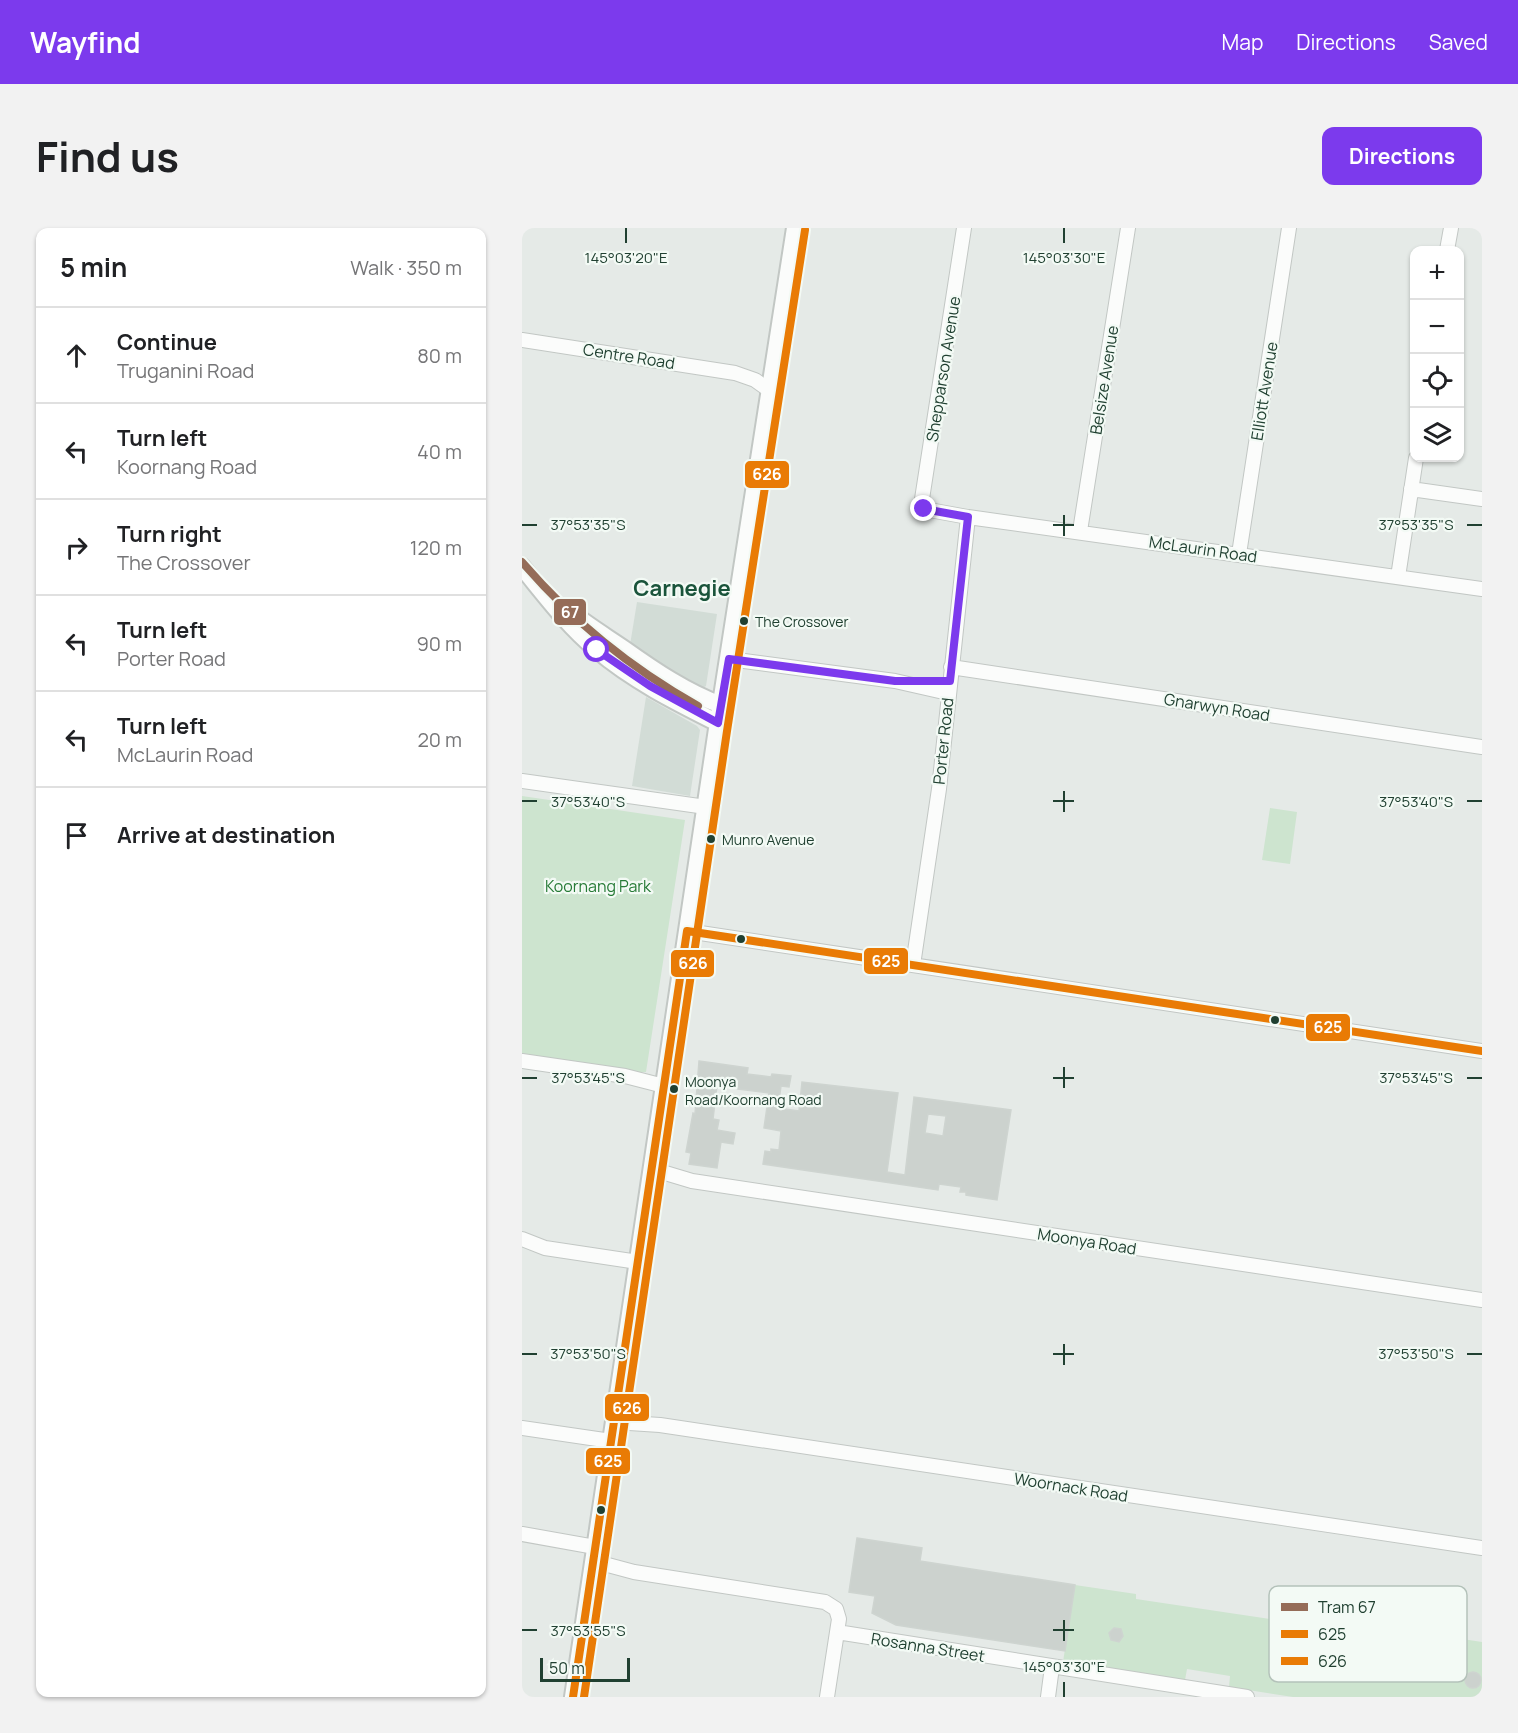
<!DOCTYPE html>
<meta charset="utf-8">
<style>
:root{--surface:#fff;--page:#f2f2f2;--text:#202124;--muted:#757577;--line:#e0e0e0;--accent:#7c3aed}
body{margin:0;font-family:Manrope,sans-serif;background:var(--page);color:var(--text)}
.controls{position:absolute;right:18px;top:18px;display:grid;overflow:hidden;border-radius:12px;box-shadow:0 2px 4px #0004}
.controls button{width:54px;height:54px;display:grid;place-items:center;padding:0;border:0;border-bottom:2px solid var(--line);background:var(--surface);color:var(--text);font:30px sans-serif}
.scale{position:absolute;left:18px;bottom:15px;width:90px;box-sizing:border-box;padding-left:6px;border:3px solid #204031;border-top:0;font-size:16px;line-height:21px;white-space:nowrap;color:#204031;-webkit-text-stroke:4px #f3faf5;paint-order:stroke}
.stop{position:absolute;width:18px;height:18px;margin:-14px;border:4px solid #7c3aed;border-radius:50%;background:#fff}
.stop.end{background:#7c3aed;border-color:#fff;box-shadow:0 2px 6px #0008}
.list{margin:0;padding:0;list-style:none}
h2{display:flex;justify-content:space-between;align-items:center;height:78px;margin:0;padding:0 24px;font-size:26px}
h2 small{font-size:20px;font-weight:400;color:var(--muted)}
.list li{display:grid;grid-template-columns:39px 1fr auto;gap:18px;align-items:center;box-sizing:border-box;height:96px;padding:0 24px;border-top:2px solid var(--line)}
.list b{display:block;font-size:22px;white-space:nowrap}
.list p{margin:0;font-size:20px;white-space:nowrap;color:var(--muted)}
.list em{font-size:20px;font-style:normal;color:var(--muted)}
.icon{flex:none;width:33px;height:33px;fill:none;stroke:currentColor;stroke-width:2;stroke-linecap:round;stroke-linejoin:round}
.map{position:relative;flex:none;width:960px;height:1469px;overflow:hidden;border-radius:12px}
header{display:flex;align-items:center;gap:36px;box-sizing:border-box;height:84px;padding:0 30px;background:var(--accent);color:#fff}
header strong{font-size:28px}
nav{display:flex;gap:33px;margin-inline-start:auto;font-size:21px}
.intro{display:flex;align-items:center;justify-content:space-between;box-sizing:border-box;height:144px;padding:0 36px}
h1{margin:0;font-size:42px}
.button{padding:15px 27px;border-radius:12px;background:var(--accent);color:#fff;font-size:21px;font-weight:700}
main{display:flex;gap:36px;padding:0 36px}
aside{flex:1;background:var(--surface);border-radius:12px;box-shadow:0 2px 4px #0004}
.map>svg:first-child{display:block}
.built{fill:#d2dcd6}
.green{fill:#cde4cf}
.building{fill:#ccd2ce;stroke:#ced4d0;stroke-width:1.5;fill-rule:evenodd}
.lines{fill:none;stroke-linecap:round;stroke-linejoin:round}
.minor-casing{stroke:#c2c7c4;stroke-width:16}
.tertiary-casing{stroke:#c2c7c4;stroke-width:20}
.minor{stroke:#fbfcfb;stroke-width:14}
.tertiary{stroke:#fbfcfb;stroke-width:16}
.bus-1-casing{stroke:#f3faf5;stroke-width:12}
.bus-2-casing{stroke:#f3faf5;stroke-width:12}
.bus-1{stroke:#e97b05;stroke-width:8}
.bus-2{stroke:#e97b05;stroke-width:8}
.tram-1-casing{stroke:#f3faf5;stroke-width:12}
.tram-1{stroke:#956c58;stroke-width:8}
.route{stroke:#7c3aed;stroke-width:8}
.ticks{fill:none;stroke:#204031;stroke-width:2}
.bus-dot{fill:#204031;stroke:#f3faf5;stroke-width:2}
.labels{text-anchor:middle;stroke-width:4.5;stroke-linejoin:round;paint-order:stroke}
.bus-label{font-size:14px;fill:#204031;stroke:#f3faf5;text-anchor:start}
.street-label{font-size:16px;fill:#204031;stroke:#f3faf5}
.park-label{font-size:16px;fill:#277b37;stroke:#f3faf5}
.district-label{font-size:22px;font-weight:bold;fill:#1a543b;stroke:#f3faf5}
.key{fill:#f3faf5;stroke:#b4c2ba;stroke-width:1.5}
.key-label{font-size:16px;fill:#204031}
.ticks-label{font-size:15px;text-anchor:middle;fill:#204031;stroke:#f3faf5;stroke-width:4.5;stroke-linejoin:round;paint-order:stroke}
.line-badge{stroke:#f3faf5;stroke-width:2}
.badge-label{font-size:16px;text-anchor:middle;font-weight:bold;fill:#fff}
</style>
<header>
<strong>Wayfind</strong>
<nav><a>Map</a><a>Directions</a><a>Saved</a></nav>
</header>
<div class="intro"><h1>Find us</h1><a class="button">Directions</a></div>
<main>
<aside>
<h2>5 min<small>Walk · 350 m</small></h2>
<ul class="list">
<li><svg class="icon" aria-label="ahead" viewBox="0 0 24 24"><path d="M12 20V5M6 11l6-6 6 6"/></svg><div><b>Continue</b><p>Truganini Road</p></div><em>80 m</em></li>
<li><svg class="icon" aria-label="left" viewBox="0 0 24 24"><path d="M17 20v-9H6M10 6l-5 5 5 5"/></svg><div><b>Turn left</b><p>Koornang Road</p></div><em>40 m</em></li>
<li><svg class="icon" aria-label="right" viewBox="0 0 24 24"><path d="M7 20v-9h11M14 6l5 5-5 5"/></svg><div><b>Turn right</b><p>The Crossover</p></div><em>120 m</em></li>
<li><svg class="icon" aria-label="left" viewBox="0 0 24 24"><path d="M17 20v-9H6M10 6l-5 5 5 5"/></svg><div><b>Turn left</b><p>Porter Road</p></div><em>90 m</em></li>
<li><svg class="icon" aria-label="left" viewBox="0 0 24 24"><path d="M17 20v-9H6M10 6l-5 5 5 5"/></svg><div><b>Turn left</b><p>McLaurin Road</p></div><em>20 m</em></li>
<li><svg class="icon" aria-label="arrive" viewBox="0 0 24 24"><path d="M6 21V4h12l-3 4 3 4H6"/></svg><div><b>Arrive at destination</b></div></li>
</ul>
</aside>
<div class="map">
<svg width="960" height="1469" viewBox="0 0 960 1469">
<rect width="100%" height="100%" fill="#e5eae7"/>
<path class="built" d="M115 374 195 386 184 458 179 461 170 456 108 417Z
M124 469 175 498 178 502 168 568 110 558Z"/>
<path class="green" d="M0 568 163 592 124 844H113L0 827Z
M748 580 775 584 768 636 740 632Z
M553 1357 614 1366V1371L748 1391 750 1382 960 1414V1469H771L707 1459 708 1448 665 1441 663 1452 541 1434Z"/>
<path class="building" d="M177 833 226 840 225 846 249 849 250 846 269 848 267 859 259 858 256 880 277 883 280 854 376 865 365 944 383 947 392 869 489 882 475 972 444 967V964H438L439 959 417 956 416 962 241 936 243 923 249 924V921L257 922 259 903 242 900 247 865 216 861 217 852 196 849 191 891 197 892 195 902 213 905 211 916 199 914 195 940 167 936 169 925 164 924 171 885 173 886ZM406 886 424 888 421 908 403 905Z
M335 1310 400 1320 398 1333 553 1357 543 1423 374 1397 350 1385 353 1368 327 1364Z
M592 1400 599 1401 601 1408 597 1414 589 1412 587 1405Z
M943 1452a8 8 0 1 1 16 0a8 8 0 1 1-16 0Z"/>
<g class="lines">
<g class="minor-casing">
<path id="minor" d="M442 0 400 271 402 281 446 289 960 361
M925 22 929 0
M0 112 213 145 233 152 247 162
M889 261 960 271
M558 303 606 0
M717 326 767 0
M876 349 894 230
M207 431 373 453 426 465
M429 439 960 519
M0 553 184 579
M165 703 960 823
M391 737 417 561 446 289
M0 833 103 848 142 858
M130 941 170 953 960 1072
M0 1011 23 1020 116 1034
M92 1194 138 1197 960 1320
M0 1200 89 1213
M0 1306 73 1319
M71 1333 112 1344 303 1374 314 1381 317 1391 315 1404 725 1469
M305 1469 315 1404
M526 1469 530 1439"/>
</g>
<g class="tertiary-casing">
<path id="tertiary" d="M0 339C23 367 46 398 74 421 110 452 154 474 196 495
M45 381C63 396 83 408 102 421 133 443 164 464 199 477
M51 1469 195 501 273 0"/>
</g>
<use href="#minor" class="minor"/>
<use href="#tertiary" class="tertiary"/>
<g class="bus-1-casing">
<path id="bus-1" d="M165 703 960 823
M51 1469 165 703"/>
</g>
<g class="bus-2-casing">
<path id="bus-2" d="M62 1469 205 503 283 2"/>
</g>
<use href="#bus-1" class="bus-1"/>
<use href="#bus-2" class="bus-2"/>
<g class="tram-1-casing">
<path id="tram-1" d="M0 334C52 394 107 439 176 478"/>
</g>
<use href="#tram-1" class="tram-1"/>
</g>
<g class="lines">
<path class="route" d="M75 422 128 458 196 495 207 431 373 453H428L446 289 402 281"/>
</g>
<path class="ticks" d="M104 0V15M542 0V15M542 287V308M0 297H15M531 297H552M945 297H960M542 563V584M0 573H15M531 573H552M945 573H960M542 839V860M0 850H15M531 850H552M945 850H960M542 1116V1137M0 1126H15M531 1126H552M945 1126H960M542 1392V1413M0 1402H15M531 1402H552M542 1454V1469"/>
<g class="bus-dot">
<circle cx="222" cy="393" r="5"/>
<circle cx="189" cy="611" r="5"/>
<circle cx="219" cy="711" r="5"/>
<circle cx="753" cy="792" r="5"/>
<circle cx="152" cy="861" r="5"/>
<circle cx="79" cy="1282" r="5"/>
</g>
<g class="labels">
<g class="bus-label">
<text x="233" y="399">The Crossover</text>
<text x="200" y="617">Munro Avenue</text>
<text x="163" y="859">Moonya<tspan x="163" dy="18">Road/Koornang Road</tspan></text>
</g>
<g class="street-label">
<text transform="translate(107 128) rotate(9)" y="6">Centre Road</text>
<text transform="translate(421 141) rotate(-81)" y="6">Shepparson Avenue</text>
<text transform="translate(582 152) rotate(-81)" y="6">Belsize Avenue</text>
<text transform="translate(742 163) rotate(-81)" y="6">Elliott Avenue</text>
<text transform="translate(681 321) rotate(8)" y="6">McLaurin Road</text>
<text transform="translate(695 479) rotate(9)" y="6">Gnarwyn Road</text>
<text transform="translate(421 513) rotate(-84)" y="6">Porter Road</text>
<text transform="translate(565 1013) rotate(9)" y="6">Moonya Road</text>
<text transform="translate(549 1259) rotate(9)" y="6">Woornack Road</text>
<text transform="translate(406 1419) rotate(9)" y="6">Rosanna Street</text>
</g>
<g class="park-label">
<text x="76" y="664">Koornang Park</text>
</g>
<g class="district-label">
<text x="160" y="368">Carnegie</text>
</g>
</g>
<rect x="747" y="1358" width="198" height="96" rx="9" class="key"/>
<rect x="759" y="1375" width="27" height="8" fill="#956c58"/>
<rect x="759" y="1402" width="27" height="8" fill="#e97b05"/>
<rect x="759" y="1429" width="27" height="8" fill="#e97b05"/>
<g class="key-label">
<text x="796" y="1385">Tram 67</text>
<text x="796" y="1412">625</text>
<text x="796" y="1439">626</text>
</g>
<g class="ticks-label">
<text x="104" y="35">145°03'20"E</text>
<text x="542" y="35">145°03'30"E</text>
<text x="66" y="302">37°53'35"S</text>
<text x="894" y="302">37°53'35"S</text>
<text x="66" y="579">37°53'40"S</text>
<text x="894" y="579">37°53'40"S</text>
<text x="66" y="855">37°53'45"S</text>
<text x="894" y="855">37°53'45"S</text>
<text x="66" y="1131">37°53'50"S</text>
<text x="894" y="1131">37°53'50"S</text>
<text x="66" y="1408">37°53'55"S</text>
<text x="542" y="1444">145°03'30"E</text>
</g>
<g class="line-badge">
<rect x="222" y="232" width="46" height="29" rx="6" fill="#e97b05"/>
<rect x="31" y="370" width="34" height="28" rx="6" fill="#956c58"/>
<rect x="341" y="719" width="46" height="28" rx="6" fill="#e97b05"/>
<rect x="148" y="721" width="45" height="29" rx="6" fill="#e97b05"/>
<rect x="783" y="785" width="46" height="29" rx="6" fill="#e97b05"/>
<rect x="82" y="1165" width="46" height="29" rx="6" fill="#e97b05"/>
<rect x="63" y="1219" width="46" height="28" rx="6" fill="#e97b05"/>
</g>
<g class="badge-label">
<text x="245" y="252">626</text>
<text x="48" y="390">67</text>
<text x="364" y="739">625</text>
<text x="171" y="741">626</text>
<text x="806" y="805">625</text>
<text x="105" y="1186">626</text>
<text x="86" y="1239">625</text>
</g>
</svg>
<div class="controls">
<button>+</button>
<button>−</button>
<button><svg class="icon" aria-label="locate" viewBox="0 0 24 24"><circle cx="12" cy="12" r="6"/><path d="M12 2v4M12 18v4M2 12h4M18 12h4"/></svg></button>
<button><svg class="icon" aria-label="layers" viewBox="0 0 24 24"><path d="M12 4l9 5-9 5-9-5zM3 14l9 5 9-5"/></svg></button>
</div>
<div class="scale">50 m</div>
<div class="stop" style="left:75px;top:422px"></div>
<div class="stop end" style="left:402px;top:281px"></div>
</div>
</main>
